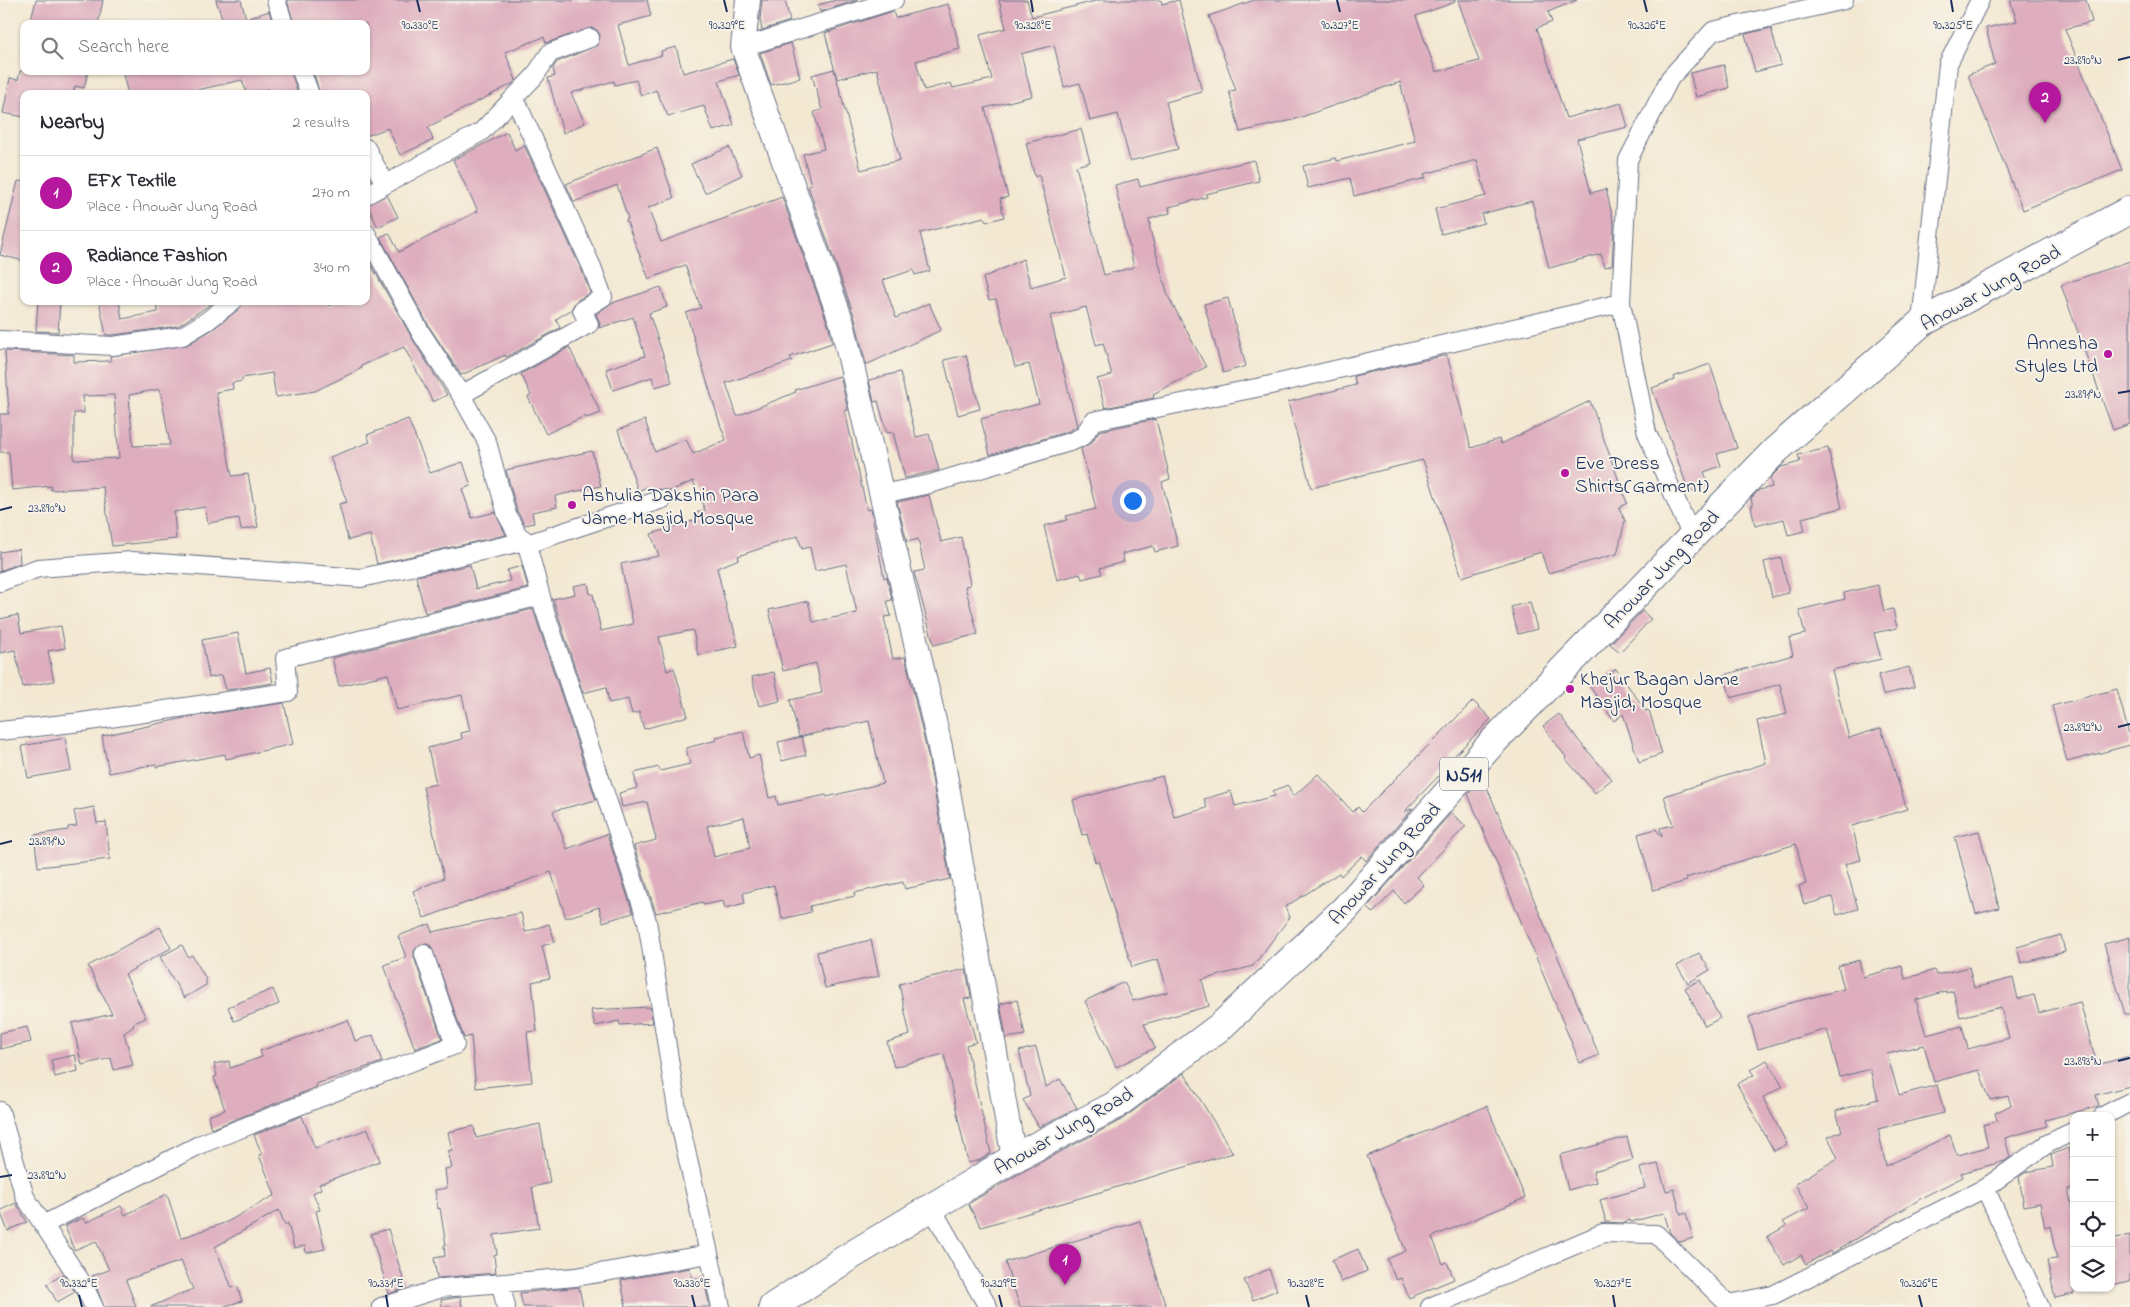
<!DOCTYPE html>
<meta charset="utf-8">
<style>
:root{--surface:#fff;--page:#f7f7f7;--text:#2b2b33;--muted:#7c7c81;--line:#e1e1e2;--accent:#b5179e}
body{margin:0;font-family:"Indie Flower",sans-serif;background:var(--page);color:var(--text)}
.controls{position:absolute;right:15px;bottom:15px;display:grid;overflow:hidden;border-radius:10px;box-shadow:0 1px 4px #0004}
.controls button{width:45px;height:45px;display:grid;place-items:center;padding:0;border:0;border-bottom:1px solid var(--line);background:var(--surface);color:var(--text);font:25px sans-serif}
.you{position:absolute;left:1132px;top:500px;width:18px;height:18px;margin:-12px;border:4px solid #fff;border-radius:50%;background:#1a73e8;box-shadow:0 0 0 8px #1a73e833}
.badge{display:grid;place-items:center;width:32px;height:32px;border-radius:50%;background:var(--accent);color:#fff;font-size:16px;font-weight:700}
.pin{position:absolute;translate:-50% -41px;filter:drop-shadow(0 1px 2px #0008)}
.pin::after{content:'';position:absolute;top:26px;width:18px;height:15px;background:inherit;clip-path:polygon(0 0,100% 0,50% 100%)}
.list{margin:0;padding:0;list-style:none}
h2{display:flex;justify-content:space-between;align-items:center;height:65px;margin:0;padding:0 20px;font-size:21px}
h2 small{font-size:16px;font-weight:400;color:var(--muted)}
.list li{display:grid;grid-template-columns:32px 1fr auto;gap:15px;align-items:center;box-sizing:border-box;height:75px;padding:0 20px;border-top:1px solid var(--line)}
.list b{display:block;font-size:19px;white-space:nowrap}
.list p{margin:0;font-size:16px;white-space:nowrap;color:var(--muted)}
.list em{font-size:16px;font-style:normal;color:var(--muted)}
.icon{flex:none;width:28px;height:28px;fill:none;stroke:currentColor;stroke-width:2;stroke-linecap:round;stroke-linejoin:round}
.map{position:relative;flex:none;width:2130px;height:1307px;overflow:hidden}
.search{position:absolute;background:var(--surface);box-shadow:0 1px 4px #0004;left:20px;top:20px;width:350px;height:55px;display:flex;align-items:center;gap:12px;box-sizing:border-box;padding:0 18px;border-radius:10px;color:var(--muted);font-size:19px}
.panel{position:absolute;background:var(--surface);box-shadow:0 1px 4px #0004;left:20px;top:90px;width:350px;height:215px;border-radius:10px}
.map>svg:first-child{display:block}
.building{fill:#deadbe;fill-rule:evenodd}
.lines{fill:none;stroke-linecap:round;stroke-linejoin:round}
.street-casing{stroke:#677087;stroke-width:20}
.secondary-casing{stroke:#677087;stroke-width:26}
.highway-casing{stroke:#677087;stroke-width:30}
.street{stroke:#fff;stroke-width:18}
.secondary{stroke:#fff;stroke-width:24}
.highway{stroke:#fff;stroke-width:28}
.ticks{fill:none;stroke:#1b2f5e;stroke-width:2}
.poi-dot{fill:#b5179e;stroke:#f7f3e8;stroke-width:2}
.labels{text-anchor:middle;stroke-width:4;stroke-linejoin:round;paint-order:stroke}
.shield{fill:#f7f3e8;stroke:#5d6a87;stroke-width:1}
.shield-label{font-size:19px;font-weight:bold;fill:#1b2f5e}
.street-label{font-size:20px;fill:#1b2f5e;stroke:#f7f3e8}
.poi-label{font-size:20px;fill:#1b2f5e;stroke:#f7f3e8;text-anchor:start}
.ticks-label{font-size:12px;text-anchor:middle;fill:#1b2f5e;stroke:#f7f3e8;stroke-width:4;stroke-linejoin:round;paint-order:stroke}
</style>
<div class="map">
<svg width="2130" height="1307" viewBox="0 0 2130 1307">
<rect width="100%" height="100%" fill="#f7f3e8"/>
<filter id="ink" filterUnits="userSpaceOnUse"><feTurbulence type="fractalNoise" baseFrequency=".02" numOctaves="2"/><feDisplacementMap in="SourceGraphic" scale="10" xChannelSelector="R" yChannelSelector="G"/><feConvolveMatrix kernelMatrix="1 2 1 2 8 2 1 2 1" color-interpolation-filters="sRGB"/></filter>
<filter id="wash" filterUnits="userSpaceOnUse"><feTurbulence type="fractalNoise" baseFrequency=".0096" numOctaves="4" result="noise"/><feDisplacementMap in="SourceGraphic" scale="20" xChannelSelector="R" yChannelSelector="G"/><feGaussianBlur stdDeviation="1.12" result="paint"/><feColorMatrix in="noise" values="0 0 0 0 0 0 0 0 0 0 0 0 0 0 0 0 0 1.4 0 .05"/><feComposite in="paint" operator="in"/></filter>
<g filter="url(#wash)">
<rect width="100%" height="100%" fill="#f3e8d2"/>
<g id="blocks">
<path class="building" d="M36 0H103L98 24H30Z
M216 0H241L246 19 269 11 273 24H224Z
M287 0H647L651 16 618 25 629 65 662 55 661 51 676 47 683 73 733 59 739 75 719 81 734 125 713 131 704 106 668 116 656 90 641 96 636 80 615 85 614 81 571 93 585 123 563 133 548 78 555 76 553 68 557 62 598 45 600 35 597 30 591 28 546 43 544 37 505 52 516 80 512 84 428 127 433 140 400 155 388 128 366 136V94H320L313 71H366V24H294Z
M762 0H785L790 21 762 30 760 19Z
M836 0H858L820 12 818 5Z
M999 0H1027L1032 17 1099 0H1161L1162 4 1179 0 1202 92 1166 102 1178 149 1130 161 1118 114 1090 121 1080 83 1064 87 1054 45 1021 54 1032 96 985 108 1008 197 1000 199 1004 217 986 222 984 217 920 233 930 271 915 275 913 270 883 280 896 318 929 303 941 330 866 365 855 318 808 186 811 185 803 154 824 149 814 112 822 110 812 75 834 69 861 170 900 160 877 69 837 79 825 33 893 11 895 18 948 4 960 49 916 61 924 90 951 83 953 88 992 79 980 35 1006 28Z
M1254 0H1455V2L1416 16 1436 72 1479 61 1458 0H1577L1548 12 1552 22 1537 28 1566 118 1621 103 1628 127 1577 139 1591 193 1606 189 1614 224 1612 265 1605 267 1601 254 1549 268 1532 201 1481 214 1484 223 1441 234 1435 209 1486 196 1477 160 1424 174 1426 178 1354 196 1350 178 1308 188 1303 166 1336 158 1337 161 1415 141 1400 82 1293 120 1240 132 1229 91 1236 90 1209 16Z
M2010 0H2086L2092 22 2065 29 2122 170 2023 210 1968 75 1995 64 1986 28 2017 21Z
M1771 28 1781 65 1755 72 1745 34Z
M791 43 800 78 771 85 760 53Z
M1724 65 1729 88 1696 97 1690 73Z
M20 71H88L84 88 75 86 73 94H24V117L3 113 10 78 18 80Z
M122 71H291L298 94H270L269 89 247 94 242 80 179 94H128Z
M1081 129 1090 162 1076 166 1104 275 1134 267 1115 185 1138 179 1140 187 1254 160 1259 181 1206 194 1207 197 1169 207 1170 213 1149 219 1150 225 1149 226 1168 296 1206 367 1153 394 1154 398 1105 408 1097 379 1112 375 1103 343 1096 345 1086 307 1050 316 1077 426 1069 431 990 455 981 419 1039 404 1029 364 1015 367 996 299 989 300 983 278 1023 259 1031 287 1066 277 1039 175 1035 177 1026 143Z
M507 132 515 150 524 145 582 271 590 293 576 301 571 310 556 319 560 328 512 354 506 357 505 355 461 375 430 328 380 237 389 233 399 252 478 211 453 160Z
M729 147 742 175 705 193 691 164Z
M657 148 674 198 648 208 661 242 782 197 829 327 832 343 790 357 792 361 726 383 737 416 796 392 795 390 840 376 848 410 845 411 867 510 871 509 884 578 887 577 892 600 887 601 891 616 884 617 893 659 905 657 928 756 950 879 905 889 903 882 854 893 855 896 810 906 811 912 782 919 774 885 743 893 745 903 725 908 723 901 703 905V902L656 913 634 846 656 840 647 802 622 807 619 793 637 788 634 773 659 767 660 771 690 764 686 748 717 740 716 737 743 731 749 758 759 755 769 798 776 796 778 805 826 795 827 797 883 783 869 721 799 737 790 700 822 693 816 663 783 671 769 610 808 601 813 622 857 613 846 564 815 571 810 547 802 549 798 536 738 556 739 559 717 568 730 623 732 622 738 646 698 655 693 630 659 637 667 671 674 668 688 716 644 729 639 712 632 714 628 699 609 703 606 687 583 693 553 599 575 594 573 586 588 583 590 594H593L601 631 633 624 621 564 659 556 651 534 696 520 694 514 705 510 693 481 670 491 660 489 649 492 647 487 638 491 618 430 645 420 655 452 686 439 693 454 726 440 720 424 686 313 701 308 685 265 649 279 626 220 628 219 617 185 574 202 566 184ZM744 817 750 848 714 857 707 826Z
M18 181 24 182V261L0 255Z
M387 195 398 217 378 227 367 205Z
M366 256 412 338 447 395 433 402 404 347 361 366 362 368 315 391 276 397 272 373 242 378V381L232 383 233 389 216 392 232 476 248 474 258 527 241 530 239 518 208 523 205 507 174 512 176 539 112 546 103 487 51 490V486L12 490 9 452H0V414H9L5 351 74 355V362L111 361 110 356 187 345 213 329 239 309 243 301H325L329 306 339 301H366ZM160 389 170 445 133 446 129 395ZM114 395 119 458 74 460V413H84L83 396Z
M2130 261V424L2113 430 2061 285Z
M661 287 667 307 649 313 672 382 655 387 652 377 613 390 606 369 645 356 633 317 599 328 600 324 596 314 612 303Z
M1228 298 1246 366 1223 373 1204 304Z
M38 301H60L58 332 36 331Z
M99 301H119L122 319 158 312 155 301H215L178 326 113 335H106Z
M569 347 601 413 586 418 585 416 546 434 528 397 531 395 521 374Z
M966 355 980 409 958 415 944 360Z
M1447 355 1471 448 1499 439 1501 444 1590 401 1627 503 1619 508 1625 521 1617 554 1548 573 1541 552 1462 577 1423 460 1311 488 1288 402 1356 385 1354 376Z
M1710 364 1737 448 1717 454 1721 466 1704 472 1709 485 1689 492 1652 388 1674 380 1673 377Z
M900 372 916 437 929 434 939 470 905 478 893 432 887 433 878 401 874 402 869 380Z
M408 419 430 473 463 462 471 486 462 489 472 518 495 512 506 535 377 564 370 535 348 540 339 504 347 502 330 457 370 442 367 435Z
M1156 419 1170 479 1162 482 1178 546 1155 552 1153 546 1122 554 1124 562 1100 568 1102 574 1082 579 1080 574 1057 580 1044 526 1067 520 1066 516 1096 509 1081 449 1092 442 1099 431Z
M1828 448 1842 508 1802 518 1805 531 1788 535 1784 519 1755 526 1751 506H1753L1751 498 1759 490 1772 487 1770 478 1781 467 1800 462 1798 455Z
M592 451 601 486 555 496 557 507 532 512 534 523 525 525 517 511 506 470Z
M929 495 941 542 961 537 970 585 965 586 978 634 934 645 914 572 925 570 918 539 907 542 897 502Z
M19 549 20 563 0 571V552Z
M1781 558 1789 593 1772 597 1764 562Z
M470 565 476 589 510 581 507 570 522 566 528 588 425 613 416 576Z
M1878 585 1884 611 1893 609 1897 628 1874 633 1881 659 1832 670 1849 738 1881 728 1907 809 1852 826 1861 860 1845 864 1858 909 1837 915 1832 897 1804 905 1799 886 1806 884 1796 844 1686 878 1687 881 1653 890 1638 834 1656 829 1662 837 1660 828 1673 825 1664 796 1766 763 1757 721 1787 714 1780 684 1731 698 1724 675 1793 655 1789 638 1805 634 1799 610 1845 599 1844 593Z
M1530 602 1537 629 1518 634 1511 607Z
M533 609 596 800 553 811 567 849 607 834 633 913 603 922 599 907 566 918 551 872 424 918 413 891 444 878 423 787 436 784 428 748 462 739 461 733 470 731 462 695 397 710 388 674 339 686 332 658Z
M1642 611 1651 619 1620 652 1610 644Z
M18 615 21 633 61 626 65 648 48 651 54 681 23 687 15 650 0 653V619Z
M238 633 246 673 270 668 273 683 226 690 222 675 209 678 202 640Z
M1909 667 1914 687 1883 695 1878 675Z
M1616 669 1646 711 1649 710 1662 754 1639 762 1623 714 1614 721 1590 687Z
M774 672 780 701 759 706 752 677Z
M2117 689 2130 738V745L2067 762 2052 706Z
M1473 701 1491 719 1451 759V763L1404 812 1413 808 1366 861 1362 856 1341 876 1339 873 1285 907 1290 917 1253 966 1202 980 1209 1006 1144 1024 1155 1048 1116 1067 1085 1001 1124 982 1133 1001 1168 992 1158 959 1132 967 1098 861 1095 862 1087 834 1082 835 1073 800 1162 776 1174 817 1207 808 1204 799 1231 791 1235 806 1275 796 1273 791 1288 785 1293 797 1318 774 1353 812 1358 807 1362 812Z
M284 703 293 744 226 759 225 754 156 767V764L109 773 102 736 189 717Z
M1559 714 1579 741 1612 779 1595 793 1565 758 1566 757 1543 726Z
M802 737 806 755 782 761 778 742Z
M65 738 71 770 28 778 22 746Z
M1483 778 1599 1055 1580 1063 1468 794Z
M94 807 97 823 106 822 110 859 38 867 34 835 68 830V827L77 826 74 811Z
M1451 813 1466 826 1417 877 1424 885 1404 903 1394 891 1373 913 1367 907Z
M1979 831 1999 908 1976 914 1955 837Z
M521 913 525 932 549 924 555 942 542 946 550 978 532 982 537 1031 527 1032 532 1082 476 1088 471 1036 464 1038 431 946 427 944H420L414 951V957L442 1039 415 1049 384 965 406 957 398 936 430 924 432 932Z
M160 927 171 948 125 974 146 1018 134 1023 133 1027 124 1033 133 1065 114 1070 111 1058 82 1065 72 1023 112 1014 88 966Z
M2061 935 2065 952 2021 963 2017 947Z
M2130 937V1014H2125L2104 944Z
M871 940 879 976 825 988 817 952Z
M182 945 188 957 192 955 206 979V985L184 998 160 957Z
M1699 953 1710 970 1688 983 1677 966Z
M1859 960 1863 977 1902 966 1905 979 1934 970 1936 975 1969 967 1974 988 2013 978 2018 999 2034 995 2039 1013 2080 1002 2097 1065 2130 1056V1086L2096 1095 2099 1106 2045 1120 2047 1126 2005 1138 2010 1157 2005 1161 1961 1173 1963 1177 1925 1196 1831 1254 1830 1251 1806 1264 1801 1255 1784 1265 1767 1237 1786 1226 1783 1222 1809 1208 1795 1184 1838 1158 1828 1137 1842 1131 1836 1111 1878 1099 1870 1069 1840 1077 1827 1029 1758 1049 1749 1017 1779 1006 1844 989 1838 966ZM1946 991V993L1953 991 1960 1017 2001 1007 2009 1038 1968 1049 1962 1026 1926 1035 1916 1000ZM1924 1045 1934 1082 1979 1070 1990 1100 2008 1096 2011 1105 1995 1113 1997 1121 1983 1125 1988 1147 1957 1155 1950 1135 1886 1166 1878 1129 1944 1113 1937 1085 1899 1095 1887 1054Z
M966 969 971 998 964 999 976 1042 966 1045 991 1153 980 1160 968 1163 944 1054 894 1067 887 1042 910 1035 899 984Z
M1700 980 1720 1018 1705 1026 1685 988Z
M273 989 279 1004 234 1021 228 1007Z
M1017 1000 1025 1035 1006 1038 1000 1004Z
M650 1007 653 1023 620 1025 619 1021 595 1026 591 1010Z
M348 1020 355 1041 373 1035 382 1062 316 1084 317 1087 211 1129 208 1116 225 1110 214 1077 217 1076 214 1064 229 1061 230 1068 262 1057 260 1051Z
M27 1027 31 1042 0 1049V1033Z
M1036 1047 1046 1087 1060 1079 1077 1108 1039 1127 1023 1100 1030 1096 1019 1051Z
M75 1055 78 1071 55 1077 51 1060Z
M1767 1060 1783 1086 1763 1098 1787 1144 1774 1151 1737 1084 1754 1075 1750 1070Z
M1184 1073 1233 1153 981 1227 968 1204 1022 1172 1121 1120Z
M1487 1106 1525 1198 1432 1237 1443 1264 1447 1262 1454 1279 1409 1298 1401 1278 1396 1280 1387 1259 1406 1251 1367 1156Z
M302 1116 315 1148 368 1129 380 1161 319 1184 321 1189 313 1193 320 1210 316 1211 325 1249 306 1253 305 1246 294 1248 288 1223 285 1225 279 1210 215 1247 232 1288 237 1286 242 1301 222 1307H150L193 1289 181 1261 126 1280 136 1307H104L92 1276 109 1270 96 1241 74 1250 65 1226 83 1218 85 1223 121 1206 125 1215 167 1194 181 1238 227 1222 275 1195 259 1155 262 1154 254 1135Z
M540 1124 550 1183 532 1187 539 1228 494 1235 497 1254 494 1255 496 1273 437 1278 434 1258 445 1256 444 1245H446L440 1208 438 1209 435 1190 447 1188 445 1169 452 1168 448 1151 452 1150 448 1132 474 1126 476 1138Z
M1627 1137 1633 1160 1593 1171 1596 1182 1568 1190 1560 1155Z
M2068 1148 2074 1175V1188L2068 1189 2074 1217V1294L2055 1298 2047 1260 2057 1259 2050 1226 2045 1228 2040 1203 2024 1206 2019 1177 2026 1172 2053 1167 2051 1155Z
M1658 1164 1666 1191 1674 1189 1681 1215 1686 1213 1693 1238 1680 1242 1670 1233 1664 1213 1631 1222 1630 1220 1621 1223 1606 1222 1600 1200 1645 1188 1640 1168Z
M16 1203 27 1222 8 1231 0 1211Z
M1140 1221 1166 1307H1020L1005 1262Z
M388 1229 406 1288 389 1294 371 1234Z
M2130 1235V1281L2111 1285V1239Z
M1358 1249 1367 1271 1341 1282 1332 1260Z
M690 1268 692 1279 703 1277 710 1307H626L621 1280Z
M1269 1269 1277 1290 1253 1300 1244 1280Z
M64 1274 75 1292 57 1302 47 1284Z
M579 1287 583 1307H523L520 1293Z
M460 1297 462 1307H442L441 1300Z"/>
</g>
</g>
<g filter="url(#ink)">
<use href="#blocks" fill-opacity="0" stroke="#677087" stroke-width="1"/>
<g class="lines">
<g class="street-casing">
<path id="street" d="M276 0 284 24
M743 47 894 0
M301 71 310 94
M366 148 385 184
M366 195 481 132 534 77 550 53 590 38
M366 233 421 333 461 395 487 442 507 515 518 535 526 541 544 608 647 921 678 1115 721 1307
M1921 323 1948 64 1980 0
M0 340 113 346 182 336 207 321 233 301
M461 395 589 324 582 310 603 297 592 267 514 97
M882 494 930 484 1073 441 1083 436 1093 421 1266 386 1621 303
M1692 537 1647 433 1621 303 1628 160 1670 78 1713 31 1844 0
M527 544 663 499
M0 582 38 568 132 561 361 578 526 541
M0 731 82 722 288 692 285 658 541 596
M0 1111 25 1197 84 1286 94 1307
M2103 1116 2130 1102
M1985 1188 2040 1307
M931 1207 988 1307
M43 1225 201 1144 455 1045 424 954
M501 1284 506 1307
M381 1307 442 1288 576 1277 709 1254
M1430 1307 1603 1233 1656 1234 1728 1304 1773 1295 1985 1188 2047 1144 2074 1131"/>
</g>
<g class="secondary-casing">
<path id="secondary" d="M748 0 743 47 842 323 940 747 1014 1158"/>
</g>
<g class="highway-casing">
<path id="highway" d="M773 1307 847 1258 1014 1158 1114 1106 1221 1026 1345 909 1491 744 1776 450 1921 323 2130 210"/>
</g>
<use href="#street" class="street"/>
<use href="#secondary" class="secondary"/>
<use href="#highway" class="highway"/>
</g>
</g>
<path class="ticks" d="M417 0 420 12M724 0 727 12M1031 0 1033 12M1337 0 1340 12M1644 0 1647 12M1951 0 1953 12M2118 60 2130 57M2118 393 2130 391M0 510 12 507M2118 727 2130 724M0 844 12 841M2118 1061 2130 1058M0 1177 12 1175M79 1295 82 1307M386 1295 388 1307M692 1295 695 1307M999 1295 1002 1307M1306 1295 1309 1307M1613 1295 1615 1307M1919 1295 1922 1307"/>
<g class="poi-dot">
<circle cx="2108" cy="354" r="5"/>
<circle cx="1565" cy="473" r="5"/>
<circle cx="572" cy="505" r="5"/>
<circle cx="1570" cy="689" r="5"/>
</g>
<g class="labels">
<rect class="shield" x="1440" y="757.5" width="48" height="33" rx="4"/>
<g class="shield-label">
<text x="1464" y="781">N511</text>
</g>
<g class="street-label">
<text transform="translate(1990 287) rotate(-29)" y="7">Anowar Jung Road</text>
<text transform="translate(1661 569) rotate(-46)" y="7">Anowar Jung Road</text>
<text transform="translate(1384 863) rotate(-48)" y="7">Anowar Jung Road</text>
<text transform="translate(1063 1130) rotate(-30)" y="7">Anowar Jung Road</text>
</g>
<g class="poi-label">
<text x="2098" y="349" text-anchor="end">Annesha<tspan x="2098" dy="23">Styles Ltd</tspan></text>
<text x="1575" y="469">Eve Dress<tspan x="1575" dy="23">Shirts(Garment)</tspan></text>
<text x="582" y="501">Ashulia Dakshin Para<tspan x="582" dy="23">Jame Masjid, Mosque</tspan></text>
<text x="1580" y="685">Khejur Bagan Jame<tspan x="1580" dy="23">Masjid, Mosque</tspan></text>
</g>
</g>
<g class="ticks-label">
<text x="420" y="29">90.330°E</text>
<text x="727" y="29">90.329°E</text>
<text x="1033" y="29">90.328°E</text>
<text x="1340" y="29">90.327°E</text>
<text x="1647" y="29">90.326°E</text>
<text x="1953" y="29">90.325°E</text>
<text x="2083" y="64">23.890°N</text>
<text x="2083" y="398">23.891°N</text>
<text x="47" y="512">23.890°N</text>
<text x="2083" y="731">23.892°N</text>
<text x="47" y="845">23.891°N</text>
<text x="2083" y="1065">23.893°N</text>
<text x="47" y="1179">23.892°N</text>
<text x="79" y="1287">90.332°E</text>
<text x="386" y="1287">90.331°E</text>
<text x="692" y="1287">90.330°E</text>
<text x="999" y="1287">90.329°E</text>
<text x="1306" y="1287">90.328°E</text>
<text x="1613" y="1287">90.327°E</text>
<text x="1919" y="1287">90.326°E</text>
</g>
</svg>
<div class="controls">
<button>+</button>
<button>−</button>
<button><svg class="icon" aria-label="locate" viewBox="0 0 24 24"><circle cx="12" cy="12" r="6"/><path d="M12 2v4M12 18v4M2 12h4M18 12h4"/></svg></button>
<button><svg class="icon" aria-label="layers" viewBox="0 0 24 24"><path d="M12 4l9 5-9 5-9-5zM3 14l9 5 9-5"/></svg></button>
</div>
<div class="you"></div>
<div class="pin badge" style="left:1065px;top:1285px">1</div>
<div class="pin badge" style="left:2045px;top:123px">2</div>
<div class="search"><svg class="icon" aria-label="search" viewBox="0 0 24 24"><circle cx="10" cy="10" r="6"/><path d="M15 15l6 6"/></svg>Search here</div>
<section class="panel">
<h2>Nearby<small>2 results</small></h2>
<ul class="list">
<li><span class="badge">1</span><div><b>EFX Textile</b><p>Place · Anowar Jung Road</p></div><em>270 m</em></li>
<li><span class="badge">2</span><div><b>Radiance Fashion</b><p>Place · Anowar Jung Road</p></div><em>340 m</em></li>
</ul>
</section>
</div>
